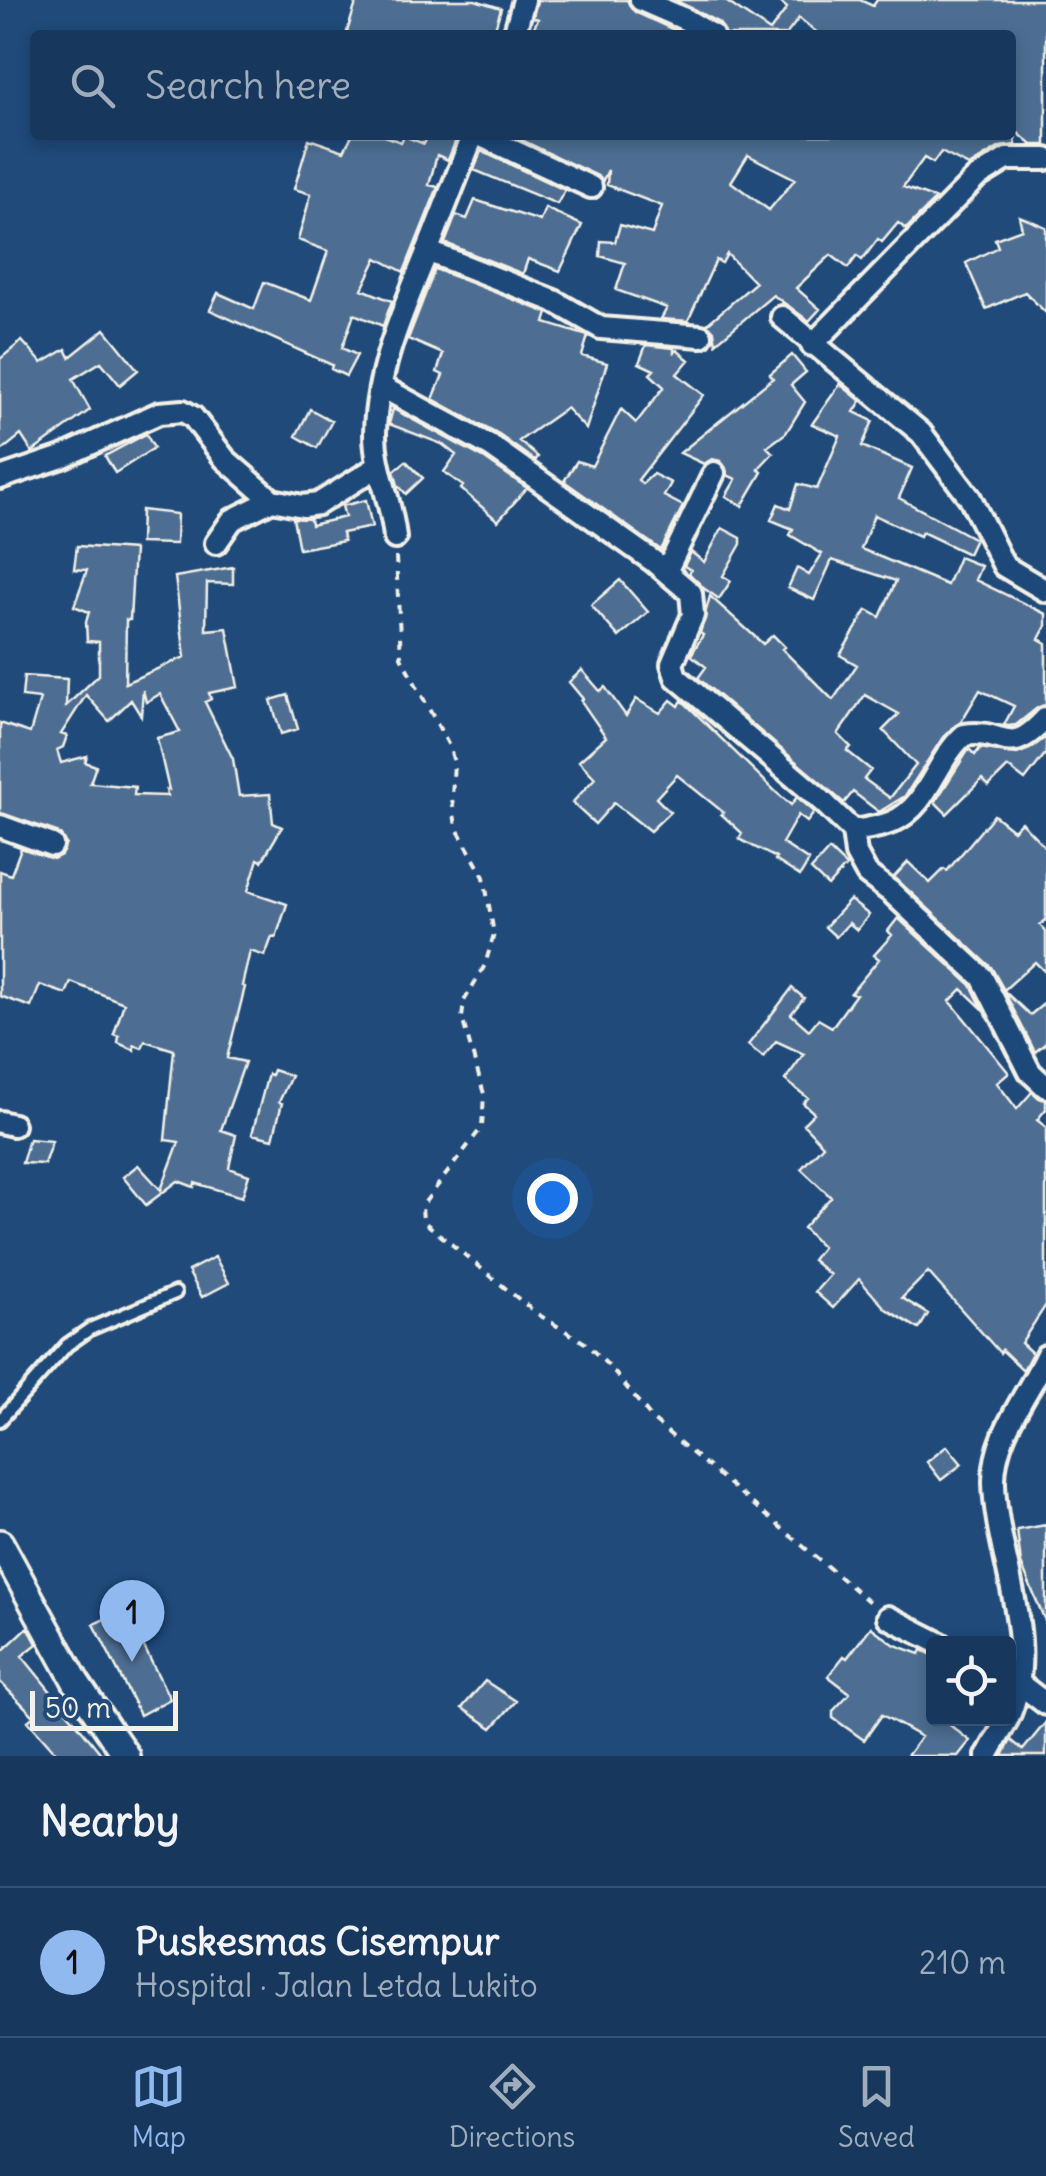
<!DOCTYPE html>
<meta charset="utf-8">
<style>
:root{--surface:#17385c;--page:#203f62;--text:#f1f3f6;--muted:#9eacbb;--line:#365272;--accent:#90b9f0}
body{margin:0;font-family:Delius,sans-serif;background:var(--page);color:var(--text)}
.controls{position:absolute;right:30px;bottom:30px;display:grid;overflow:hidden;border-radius:10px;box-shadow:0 5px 15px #0003}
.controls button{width:90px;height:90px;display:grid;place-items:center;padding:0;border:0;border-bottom:2px solid var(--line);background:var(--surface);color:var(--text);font:50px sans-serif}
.scale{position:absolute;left:30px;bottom:25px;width:148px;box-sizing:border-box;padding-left:10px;border:5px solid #f4f1e8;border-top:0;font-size:28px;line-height:35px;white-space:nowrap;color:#f4f1e8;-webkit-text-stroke:8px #1f4a7a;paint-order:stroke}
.you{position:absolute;left:552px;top:1198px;width:35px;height:35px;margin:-25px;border:8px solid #fff;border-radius:50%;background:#1a73e8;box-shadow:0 0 0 15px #1a73e833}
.badge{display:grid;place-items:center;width:65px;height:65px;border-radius:50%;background:var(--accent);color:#111;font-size:32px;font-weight:700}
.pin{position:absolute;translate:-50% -82px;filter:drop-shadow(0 2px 5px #0008)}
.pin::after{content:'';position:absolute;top:52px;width:35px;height:30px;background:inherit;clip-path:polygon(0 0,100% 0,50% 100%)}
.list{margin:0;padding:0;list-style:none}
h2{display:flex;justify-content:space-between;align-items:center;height:130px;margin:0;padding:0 40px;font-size:42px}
h2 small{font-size:32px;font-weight:400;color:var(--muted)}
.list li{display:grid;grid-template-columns:65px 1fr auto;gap:30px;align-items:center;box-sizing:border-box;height:150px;padding:0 40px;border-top:2px solid var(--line)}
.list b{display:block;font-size:38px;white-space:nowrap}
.list p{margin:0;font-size:32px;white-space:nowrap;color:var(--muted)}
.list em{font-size:32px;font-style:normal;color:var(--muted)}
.icon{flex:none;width:55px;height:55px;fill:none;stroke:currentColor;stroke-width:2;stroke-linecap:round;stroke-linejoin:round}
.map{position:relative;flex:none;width:1046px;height:1756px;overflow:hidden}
.search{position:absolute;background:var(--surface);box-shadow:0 5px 15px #0003;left:30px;right:30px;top:30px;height:110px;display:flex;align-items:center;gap:25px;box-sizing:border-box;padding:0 35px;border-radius:10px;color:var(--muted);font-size:38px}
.sheet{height:280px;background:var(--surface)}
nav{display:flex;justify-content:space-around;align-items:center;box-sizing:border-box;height:140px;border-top:2px solid var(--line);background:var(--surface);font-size:28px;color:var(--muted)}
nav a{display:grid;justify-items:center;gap:5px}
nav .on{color:var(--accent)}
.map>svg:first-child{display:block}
.building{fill:#4d6e92;stroke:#f4f1e8;stroke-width:2.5;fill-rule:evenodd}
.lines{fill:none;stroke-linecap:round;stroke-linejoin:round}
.service-casing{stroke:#f4f1e8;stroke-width:18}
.minor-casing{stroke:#f4f1e8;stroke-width:28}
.tertiary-casing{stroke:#f4f1e8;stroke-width:32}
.path{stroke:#f4f1e8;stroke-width:4;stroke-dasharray:8 8;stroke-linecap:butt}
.service{stroke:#1f4a7a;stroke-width:10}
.minor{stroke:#1f4a7a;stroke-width:20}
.tertiary{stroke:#1f4a7a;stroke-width:25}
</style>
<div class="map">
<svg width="1046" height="1756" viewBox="0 0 1046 1756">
<rect width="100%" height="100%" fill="#1f4a7a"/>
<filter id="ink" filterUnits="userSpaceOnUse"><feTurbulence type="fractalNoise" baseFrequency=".01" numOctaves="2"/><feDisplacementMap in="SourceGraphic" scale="20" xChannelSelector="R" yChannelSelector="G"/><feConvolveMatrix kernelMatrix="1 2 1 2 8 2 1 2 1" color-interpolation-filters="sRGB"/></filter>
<g filter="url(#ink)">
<path class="building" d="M357 0H475L501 8 493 35H357L347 32Z
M537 0H627L635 12 685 35H530L538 19 533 17Z
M675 0H724L770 31 787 8 778 0H860L873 6 877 0H1046V145H1032L1011 127V35H820L799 18 786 35H726L719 23Z
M352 135H381L401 142 404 136 424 144 428 135H458L448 160 437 155 429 185 438 187 404 272 377 258 362 289 392 301 383 326 354 314 342 348 357 355 346 376 331 369 332 365 210 310 218 293 254 309 264 282 311 300 328 251 298 240 311 194 294 189 309 139 344 151Z
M512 135H1015L1016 145 1000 147 969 166 941 152 933 163 924 158 903 187 936 199 906 229 898 223 882 242 878 239 862 260 857 256 848 268 831 255 796 288 820 309 809 321 773 295 716 343 714 331 707 324 755 283 727 254 722 263 716 260 688 321 661 319 667 308 616 290 625 263 600 256 601 241 615 242 620 225 652 234 662 206 607 185 608 170 603 180ZM748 155 795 179 769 210 731 182Z
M481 151 565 190 557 204 474 170Z
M475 200 540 221 545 208 582 225 560 271 528 259 523 274 445 243 456 215 467 219Z
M1019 216 1046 227V313L1025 292 986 309 966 263 998 247 995 239 1022 229Z
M435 269 548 313 545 323 588 336 582 356 607 363 586 429 566 408 519 441 538 457 535 461 499 435 433 399 443 375 437 372 443 354 408 339Z
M105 329 138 370 120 385 101 362 73 379 90 410 32 452 21 435 0 452V359L22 341 42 363 66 349 70 357Z
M646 345 674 348V352L677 350 689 360 677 374 704 395 638 480 642 484 653 474 671 483 664 496 683 506 661 550 564 481 577 461 592 466 621 409 636 423 664 387 650 374 654 370 639 363Z
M792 355 806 372 791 385 805 402 786 433 767 447 773 453 758 469 762 472 742 506 726 496 736 479 727 475 721 461 712 459 704 464 680 453 773 378 770 374Z
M840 384 861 401 854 412 873 421 862 446 912 468 899 498 975 539 968 554 922 532 920 536 874 515 861 549 947 585 959 557 981 566 975 580 1046 614V626L1039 639 1046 643V705L1037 708 1016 725 1008 726 1004 725 1014 706 980 690 961 722 943 737 905 796 879 812 853 792 844 803 698 678 706 667 691 655 703 635 700 633 710 596 763 644 773 635 785 647 782 649 833 700 857 665 840 655 867 610 880 617 896 581 832 560 814 600 788 588 797 568 809 575 822 554 790 535 793 529 771 520 778 504 790 509 798 484 817 489 840 436 812 424ZM865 695 899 714 883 730 916 765 890 798 864 779 871 770 847 751 851 747 838 734Z
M310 409 332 421 317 448 296 436Z
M393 409 485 459 527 488 498 521 461 489 463 486 444 472 456 455 442 444 389 424Z
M146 434 154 448 115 473 105 456Z
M406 461 423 478 406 494 398 485 394 471Z
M366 500 372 527 342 533 344 541 299 549 293 518 310 519 311 525 345 517 342 506Z
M141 510 177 514 176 544 140 543Z
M722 528 741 538V544L723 576 731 581 719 599 702 587 689 573 691 570 684 566 691 552 704 562Z
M77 546 134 550 130 620H126L125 683 185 657 175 577 233 567V584L207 583 206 630 227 628 238 687 209 693 211 699 205 702 233 759 239 796 270 794 273 823 282 827 262 861 258 859 248 891 287 904 276 938 272 937 265 956 250 951 242 986 245 987 227 1058 245 1062 221 1130 236 1135 229 1168 249 1175 242 1197 195 1183 194 1187 178 1181 146 1205 123 1177 138 1165 161 1190 179 1142 165 1140 174 1050 145 1041 142 1048 134 1045V1050L118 1043 119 1036 114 1034 124 1003 71 982 66 994 40 985 31 1007 0 996V871L11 875 21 848 53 859 61 855 66 844 57 832 0 813V723L30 733 40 699 22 697 24 676 67 679 66 706 99 675V642L87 641 86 622 89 612 74 606 87 570 74 569ZM143 690 146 702 160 694 180 732 157 738 169 790H166L167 796 134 795 135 787 90 783 96 766 85 762 87 756 61 763 57 750 63 747 67 736 61 734 86 695 109 721 131 700 141 716Z
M620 580 648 612 619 637 591 605Z
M582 670 600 691 605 687 626 716 636 699 660 713 671 700 679 706 682 700 776 792 791 805 797 797 810 808 814 813 807 822 798 815 782 843 809 861 800 876 775 860 776 858 739 839 742 833 721 814 723 812 677 775 656 798 670 812 650 831 614 803 595 824 572 803 595 778 579 761 606 737 581 701 583 699 569 682Z
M288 695 298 729 281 734 271 700Z
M1046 737V753L1025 780 1008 767 989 786 982 779 947 814 935 802 969 749 975 755 980 748 1017 754 1030 749Z
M994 815 1013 830 1021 822 1046 848V920L1040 925 1046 932V973L1035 962 1004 990 991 967 894 877 908 862 930 883 944 869 947 871Z
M829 850 846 866 828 886 811 870Z
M850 900 869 915 857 930 849 923 836 937 825 927Z
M898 918 971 985 983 1009 962 989 950 1001 1009 1073 997 1083 1017 1109 1032 1092 1046 1100V1109L1037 1120 1046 1127V1305L1021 1343 1032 1353 1023 1370 1002 1350 1000 1353 928 1272 902 1298 928 1314 919 1329 886 1309 859 1279 833 1308 815 1292 830 1275 812 1260 822 1247 803 1228 831 1197 801 1169 823 1145 803 1124 814 1113 803 1103 808 1098 785 1080 804 1054 776 1041 763 1057 748 1045 792 988 804 998 791 1014 809 1030 818 1019 832 1027 856 994 851 993 879 959 874 955 892 935 888 931Z
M1004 991 1030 1015 1046 1002V1043L1035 1052Z
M273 1070 291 1076 279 1102 282 1103 273 1139 252 1134 268 1074 271 1075Z
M29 1139 52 1141 44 1164 22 1163Z
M215 1257 229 1283 202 1297 188 1271Z
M947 1446 962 1464 941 1480 927 1462Z
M1046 1525V1623L1021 1564 1017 1530Z
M125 1609 170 1699 140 1715 94 1624Z
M28 1627 37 1644 22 1656 103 1756H59L28 1721 34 1716 0 1682V1653Z
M871 1627 895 1645 920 1654 922 1650 934 1656V1718H941L970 1741 958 1756H907L921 1737 882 1715 864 1740 833 1718V1711L850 1693 828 1676 844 1656 847 1658Z
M485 1681 516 1701 492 1728 462 1708Z
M1046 1722V1756H1003L1011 1740 1023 1750Z"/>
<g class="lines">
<g class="service-casing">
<path id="service" d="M0 1420 67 1345 90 1329 175 1293"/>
</g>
<g class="minor-casing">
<path id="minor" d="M641 0 687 20 712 35
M514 35 524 0
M479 135 591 187
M427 251 554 301 601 328 701 336
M782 317 921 433 970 498 1004 566 1046 591
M812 345 976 178 1007 159H1046
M382 387 492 447 653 561 691 593 693 615 672 664 676 677 819 798 853 831 856 854 867 874 891 892 982 977 1030 1072 1046 1087
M0 478 62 457 159 413 183 411 193 417 225 459 272 500
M395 538C392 502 375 470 375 433 376 372 402 313 425 257 441 216 457 176 473 135
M216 543 232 520 272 500 303 506 318 504 377 467
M666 572 714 473
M0 826 52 845
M853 831C866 829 880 827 892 822 929 806 935 761 964 735 1006 728 1006 761 1046 718
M0 1122 13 1125
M888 1617 941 1644
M1012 1678 1046 1704
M1008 1718C1042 1642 996 1560 994 1483 993 1435 1027 1397 1046 1356
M987 1756 1008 1718"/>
</g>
<g class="tertiary-casing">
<path id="tertiary" d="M0 1543 76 1682 126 1756"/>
</g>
<path class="path" d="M396 557 401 657 449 746 454 762 452 799 456 827 484 877 494 934 485 965 464 1001 462 1018 484 1094 482 1127 422 1206 423 1221 536 1313 585 1343 611 1368 653 1420 873 1605"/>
<use href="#service" class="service"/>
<use href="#minor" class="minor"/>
<use href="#tertiary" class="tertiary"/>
</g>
</g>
</svg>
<div class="controls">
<button><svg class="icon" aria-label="locate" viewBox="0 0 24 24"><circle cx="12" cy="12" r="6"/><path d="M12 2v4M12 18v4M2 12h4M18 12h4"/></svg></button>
</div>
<div class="scale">50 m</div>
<div class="you"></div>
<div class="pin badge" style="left:132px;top:1662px">1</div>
<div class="search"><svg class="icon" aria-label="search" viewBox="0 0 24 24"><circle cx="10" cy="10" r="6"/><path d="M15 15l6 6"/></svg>Search here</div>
</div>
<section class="sheet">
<h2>Nearby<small></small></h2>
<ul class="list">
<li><span class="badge">1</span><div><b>Puskesmas Cisempur</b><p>Hospital · Jalan Letda Lukito</p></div><em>210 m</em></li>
</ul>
</section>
<nav>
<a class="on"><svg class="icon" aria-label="map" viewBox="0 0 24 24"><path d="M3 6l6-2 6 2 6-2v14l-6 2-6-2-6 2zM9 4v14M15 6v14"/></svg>Map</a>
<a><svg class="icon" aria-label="directions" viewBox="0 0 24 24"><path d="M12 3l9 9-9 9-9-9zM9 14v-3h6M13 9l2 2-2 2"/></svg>Directions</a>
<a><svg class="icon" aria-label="saved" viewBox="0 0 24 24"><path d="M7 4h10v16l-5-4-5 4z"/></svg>Saved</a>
</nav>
